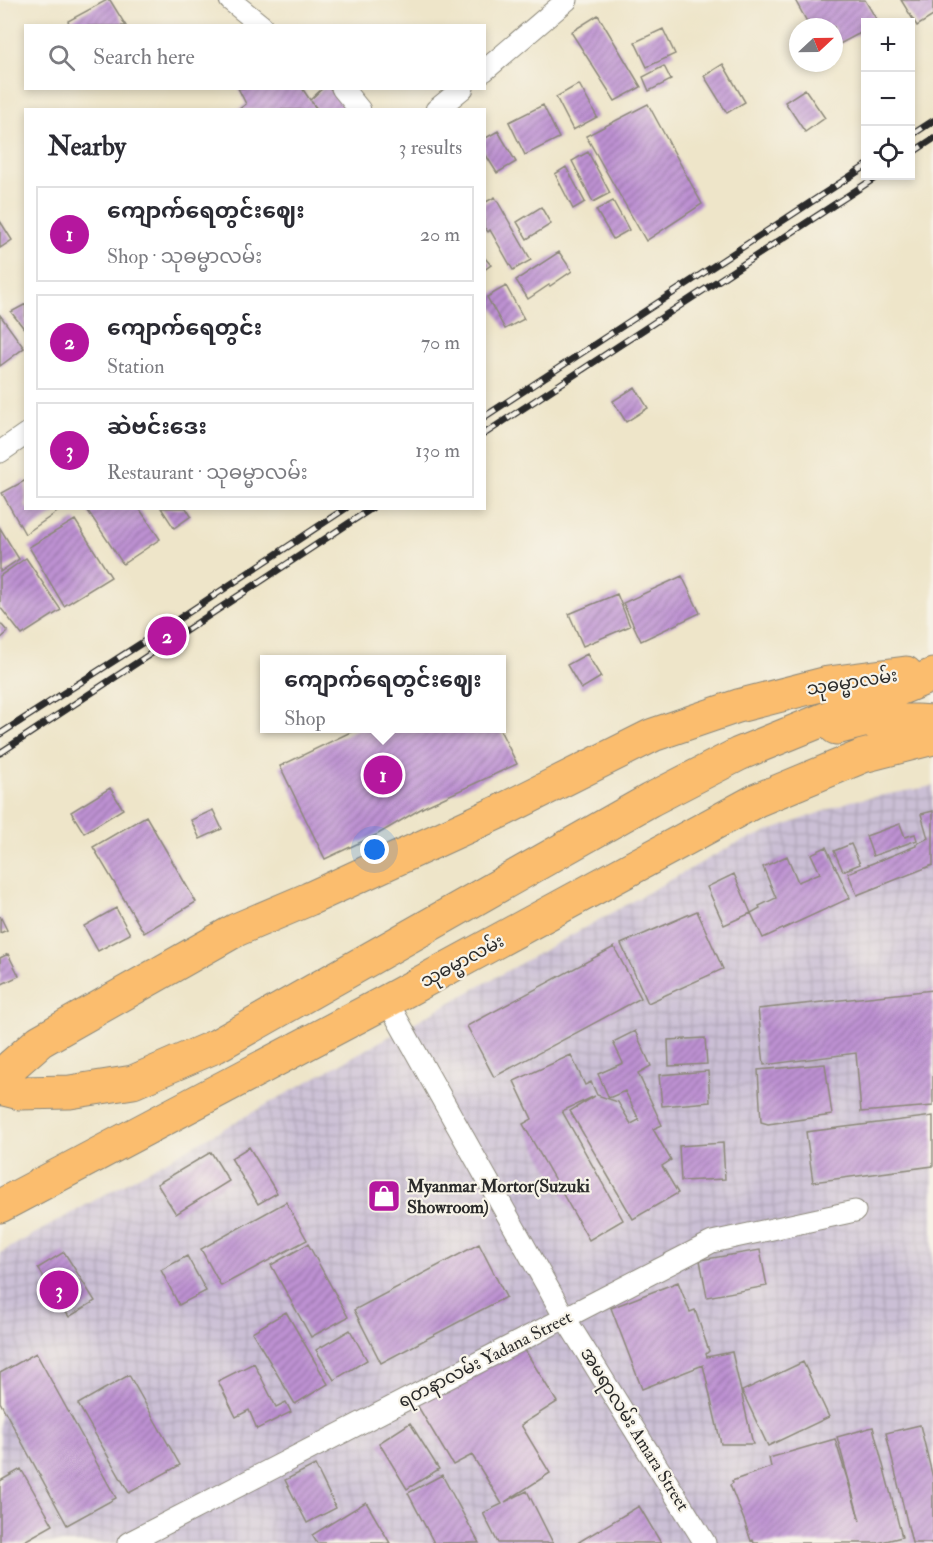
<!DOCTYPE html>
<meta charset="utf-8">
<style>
:root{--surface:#fff;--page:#f7f7f7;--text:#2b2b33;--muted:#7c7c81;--line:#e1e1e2;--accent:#b5179e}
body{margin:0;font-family:"IM FELL Double Pica","Noto Sans Myanmar",serif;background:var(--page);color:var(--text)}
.controls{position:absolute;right:18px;top:18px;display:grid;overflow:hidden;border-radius:0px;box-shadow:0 3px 9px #0003}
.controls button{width:54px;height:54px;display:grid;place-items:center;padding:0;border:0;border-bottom:2px solid var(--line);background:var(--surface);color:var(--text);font:30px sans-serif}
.compass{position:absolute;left:789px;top:18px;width:54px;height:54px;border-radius:50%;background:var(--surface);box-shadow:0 3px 9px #0003;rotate:68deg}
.you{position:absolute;left:375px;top:850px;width:21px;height:21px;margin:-15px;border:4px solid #fff;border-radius:50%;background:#1a73e8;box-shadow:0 0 0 9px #1a73e833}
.badge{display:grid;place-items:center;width:39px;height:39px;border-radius:50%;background:var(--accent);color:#fff;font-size:20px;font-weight:700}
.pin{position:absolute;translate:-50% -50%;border:3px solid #fff;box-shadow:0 2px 6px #0006}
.popup{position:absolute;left:260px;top:655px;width:246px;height:78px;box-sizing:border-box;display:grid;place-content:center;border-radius:0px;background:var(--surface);filter:drop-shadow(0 2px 4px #0005);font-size:20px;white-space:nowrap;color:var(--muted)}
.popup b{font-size:22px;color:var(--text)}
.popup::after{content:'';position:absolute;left:50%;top:100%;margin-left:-12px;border:12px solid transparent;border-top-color:var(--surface)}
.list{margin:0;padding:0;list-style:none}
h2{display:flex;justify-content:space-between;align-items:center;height:78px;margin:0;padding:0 24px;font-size:26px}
h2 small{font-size:20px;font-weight:400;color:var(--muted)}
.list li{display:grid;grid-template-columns:39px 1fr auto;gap:18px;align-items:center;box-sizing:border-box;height:96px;margin:0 12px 12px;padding:0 12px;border:2px solid var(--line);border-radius:0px}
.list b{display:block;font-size:22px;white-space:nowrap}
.list p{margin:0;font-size:20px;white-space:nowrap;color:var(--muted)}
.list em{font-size:20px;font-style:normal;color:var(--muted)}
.icon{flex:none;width:33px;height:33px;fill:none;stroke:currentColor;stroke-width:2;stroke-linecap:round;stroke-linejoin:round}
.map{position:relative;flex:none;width:933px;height:1543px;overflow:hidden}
.search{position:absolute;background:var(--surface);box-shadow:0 3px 9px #0003;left:24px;top:24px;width:462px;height:66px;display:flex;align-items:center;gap:15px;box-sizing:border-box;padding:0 21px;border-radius:0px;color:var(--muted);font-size:22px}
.panel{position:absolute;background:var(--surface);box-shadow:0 3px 9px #0003;left:24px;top:108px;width:462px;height:402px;border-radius:0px}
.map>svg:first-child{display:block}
.industrial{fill:url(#industrial-grid)}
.building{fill:url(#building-hatch)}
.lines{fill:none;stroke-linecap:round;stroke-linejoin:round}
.minor-casing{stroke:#8c887a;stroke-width:23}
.primary-casing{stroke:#8c887a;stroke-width:35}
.minor{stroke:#fff;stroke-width:21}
.primary{stroke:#fbbd6e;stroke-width:33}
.rail-casing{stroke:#2b2b2b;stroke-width:7}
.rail{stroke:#f7f3e8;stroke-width:4.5;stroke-dasharray:14;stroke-linecap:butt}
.labels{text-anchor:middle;stroke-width:4.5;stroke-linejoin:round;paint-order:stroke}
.street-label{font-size:18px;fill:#2b2b2b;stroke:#f7f3e8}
.poi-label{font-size:18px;font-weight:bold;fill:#2b2b2b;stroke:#f7f3e8;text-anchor:start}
</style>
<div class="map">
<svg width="933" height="1543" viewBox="0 0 933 1543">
<defs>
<pattern id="industrial-grid" width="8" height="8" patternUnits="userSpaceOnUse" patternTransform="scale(1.5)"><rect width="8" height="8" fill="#cbbfd5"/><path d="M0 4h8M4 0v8" fill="none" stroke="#aea4b7"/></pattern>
<pattern id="building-hatch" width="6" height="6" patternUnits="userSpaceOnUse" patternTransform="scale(1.5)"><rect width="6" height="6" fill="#bd91d2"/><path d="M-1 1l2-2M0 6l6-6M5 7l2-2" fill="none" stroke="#9a77ab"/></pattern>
</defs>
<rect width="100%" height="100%" fill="#f7f3e8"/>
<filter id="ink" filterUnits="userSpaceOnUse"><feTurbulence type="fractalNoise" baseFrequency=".0167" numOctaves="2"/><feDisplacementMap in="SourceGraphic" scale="12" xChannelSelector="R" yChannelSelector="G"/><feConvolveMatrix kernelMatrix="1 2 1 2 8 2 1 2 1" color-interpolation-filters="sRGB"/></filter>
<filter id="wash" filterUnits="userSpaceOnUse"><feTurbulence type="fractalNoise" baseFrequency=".008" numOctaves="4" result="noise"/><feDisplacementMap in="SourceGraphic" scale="24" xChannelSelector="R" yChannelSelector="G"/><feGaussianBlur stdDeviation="1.35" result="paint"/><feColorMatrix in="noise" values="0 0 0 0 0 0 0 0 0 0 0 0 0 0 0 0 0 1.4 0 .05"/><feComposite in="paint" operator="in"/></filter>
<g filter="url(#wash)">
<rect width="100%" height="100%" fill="#eee5c9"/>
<path class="industrial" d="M933 786V1543H0V1253L735 844 851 801Z"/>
<g id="blocks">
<path class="building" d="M107 0H110L126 26H70L68 21Z
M795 0H865L878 22H866V30L834 47V27H810Z
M901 0H933V16L917 26Z
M598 15 641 87 615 101 571 32Z
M663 29 675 54 647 67 635 42Z
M723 64 745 102 727 113 704 76Z
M664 66 671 80 649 91 643 77Z
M579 84 597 117 573 130 556 97Z
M238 88H302L310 100 323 88H330L347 110H318L311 101 316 110H238L246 104Z
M805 89 825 118 805 132 785 102Z
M648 104 702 204 646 241 586 136Z
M543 105 559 138 525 155 509 122Z
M498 131 516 162 497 173 484 152V139Z
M588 152 610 193 593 202 572 161Z
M566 167 585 202 573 209 555 174Z
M495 197 531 260 513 270 490 230 488 232 484 227V203Z
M613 201 629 230 613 239 596 210Z
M541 207 551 224 527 239 517 222Z
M0 221 12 240 0 248Z
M559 252 572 271 550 286 549 285 528 299 516 280Z
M484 257 491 265 484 270Z
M506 286 524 319 505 329 487 297Z
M26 304V331L11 312Z
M0 315 24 348 0 366Z
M635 387 648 408 626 422 613 401Z
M26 480V508H63L25 534 2 493Z
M86 508H139L160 539 123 564Z
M161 508H186L191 516 174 528Z
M75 520 111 577 64 606 29 547Z
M0 528 19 559 0 572Z
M26 558 61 610 22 635 0 607V576Z
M682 576 700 613 641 641 623 603Z
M617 594 630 626 583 646 569 614Z
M0 623 8 632 0 639Z
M587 654 601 677 581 689 567 665Z
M359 728H499L517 764 424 807 378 834 325 859 280 766Z
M110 788 123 809 84 833 71 812Z
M213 810 222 829 200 839 191 820Z
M933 811V865L857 895 848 873 916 846V844L928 838 921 814Z
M146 816 196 902 144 933 93 847Z
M900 824 905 837 915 834 917 840 873 856 866 836Z
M851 844 860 864 843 871 834 851Z
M826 847 850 898 763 938 751 913 760 908 759 906 776 898 763 867 787 856 798 882 820 873 811 854Z
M734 874 751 913 724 925 707 887Z
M116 908 130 934 98 951 84 926Z
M697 911 723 969 648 1003 621 944Z
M0 916 7 930 0 933Z
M614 947 641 998 494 1077 467 1026Z
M8 954 19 976 0 985V958Z
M933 990V1106L861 1112 856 1053 764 1065 758 1009Z
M635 1031 651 1066 638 1073 662 1125 653 1129 671 1160 662 1166 678 1193 633 1219 570 1111 595 1096 562 1111 623 1220 589 1240 523 1124 532 1119 514 1081 571 1055 585 1085 591 1082 597 1095 618 1102 631 1124 639 1120 625 1091 609 1098 598 1074 623 1063 613 1042Z
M705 1038 707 1064 669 1066 668 1040Z
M825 1064 832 1115 768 1124 761 1122 758 1070Z
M708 1071 710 1102 662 1106 659 1075Z
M933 1116V1166L813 1182 806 1132Z
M723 1143 725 1179 681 1181 679 1146Z
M249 1147 277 1193 258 1204 231 1158Z
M211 1152 229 1181 176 1214 157 1184Z
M286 1202 307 1240 221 1286 201 1249Z
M308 1244 348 1317 311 1337 271 1265Z
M479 1244 506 1297 381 1363 354 1310Z
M760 1250 767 1286 707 1297 700 1260Z
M64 1252 95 1301 69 1317 38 1268Z
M187 1256 206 1291 179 1305 161 1270Z
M678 1282 690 1312 695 1310 709 1351 706 1354 707 1357 732 1352 753 1444H721L703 1365 642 1389 611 1308Z
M286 1312 328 1384 295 1404 252 1332Z
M350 1330 367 1360 334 1380 316 1350Z
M520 1342 557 1402 521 1425 550 1473 505 1502 527 1491 553 1543H498L483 1513 502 1504 472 1455 453 1465 417 1405Z
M36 1353 116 1498 67 1525 0 1402V1373Z
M803 1362 829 1417 768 1446 742 1391Z
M254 1363 276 1407 286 1402 291 1412 257 1429 249 1410 236 1417 218 1381Z
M129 1375 180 1465 129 1493 78 1404Z
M410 1423 439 1469 407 1489 379 1443Z
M920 1425 933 1478V1542L930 1543H912L886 1433Z
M873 1427 902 1537 878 1543H754L753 1540 751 1541 744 1520 730 1485 733 1483 732 1481 771 1467 769 1458 835 1439 860 1521 837 1437Z
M315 1465 336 1508 307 1523 285 1480Z
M21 1469 53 1525 21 1543H0V1481Z
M442 1475 479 1543H434L408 1493Z
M366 1502 390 1543H317L312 1535Z
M639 1506 661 1543H577Z"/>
</g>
</g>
<g filter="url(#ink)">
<use href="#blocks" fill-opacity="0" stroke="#8c887a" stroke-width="1.5"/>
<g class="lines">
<g class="minor-casing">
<path id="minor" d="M230 0 262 26
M484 71 567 0
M342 88 360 110
M436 110 463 88
M0 452 26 434
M387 1001 565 1318 705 1543
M128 1543 712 1242 855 1211"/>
</g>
<g class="primary-casing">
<path id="primary" d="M836 728 863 721H916L933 722
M0 1076 40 1041 236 930 309 899 501 811 653 735 738 706 828 683 906 673
M0 1088 20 1093 70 1092 133 1082 216 1046 650 800 739 754 933 675
M0 1206 387 1001 757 800 863 756 933 738"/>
</g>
<use href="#minor" class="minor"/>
<use href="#primary" class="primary"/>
<g class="rail-casing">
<path id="rail" d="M910 136 933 121
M910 154 933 139
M484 417 866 166
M484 434 878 176
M0 734 162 630 346 508
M0 753 372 508"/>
</g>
<use href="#rail" class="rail"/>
</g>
</g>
<defs>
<g id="shop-square" transform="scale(1.725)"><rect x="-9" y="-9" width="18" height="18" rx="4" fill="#b5179e" stroke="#f7f3e8"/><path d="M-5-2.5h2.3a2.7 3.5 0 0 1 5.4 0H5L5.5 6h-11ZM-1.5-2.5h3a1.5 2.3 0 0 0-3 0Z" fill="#fff"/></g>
</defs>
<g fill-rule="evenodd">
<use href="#shop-square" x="384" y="1196"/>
</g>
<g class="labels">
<g class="street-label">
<text transform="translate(852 682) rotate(-9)" y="6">သုဓမ္မာလမ်း</text>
<text transform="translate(462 961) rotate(-28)" y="6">သုဓမ္မာလမ်း</text>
<text transform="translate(485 1359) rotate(-27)" y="6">ရတနာလမ်း Yadana Street</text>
<text transform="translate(635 1429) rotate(58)" y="6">အမရာလမ်း Amara Street</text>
</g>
<g class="poi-label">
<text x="407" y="1192">Myanmar Mortor(Suzuki<tspan x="407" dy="21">Showroom)</tspan></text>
</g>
</g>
</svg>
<div class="controls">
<button>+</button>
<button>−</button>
<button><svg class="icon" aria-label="locate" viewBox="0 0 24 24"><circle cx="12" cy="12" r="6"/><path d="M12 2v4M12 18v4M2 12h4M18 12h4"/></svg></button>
</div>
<svg class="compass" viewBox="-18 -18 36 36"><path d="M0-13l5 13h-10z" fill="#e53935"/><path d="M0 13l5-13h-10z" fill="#7c7c81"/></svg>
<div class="you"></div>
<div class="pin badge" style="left:383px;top:775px">1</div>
<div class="popup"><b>ကျောက်ရေတွင်းဈေး</b>Shop</div>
<div class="pin badge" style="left:167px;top:636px">2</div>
<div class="pin badge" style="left:59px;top:1290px">3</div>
<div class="search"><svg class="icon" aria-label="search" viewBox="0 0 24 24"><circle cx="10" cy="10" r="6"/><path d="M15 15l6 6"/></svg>Search here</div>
<section class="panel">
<h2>Nearby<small>3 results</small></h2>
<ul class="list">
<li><span class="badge">1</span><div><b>ကျောက်ရေတွင်းဈေး</b><p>Shop · သုဓမ္မာလမ်း</p></div><em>20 m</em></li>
<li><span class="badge">2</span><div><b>ကျောက်ရေတွင်း</b><p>Station</p></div><em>70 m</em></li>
<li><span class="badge">3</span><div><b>ဆဲဗင်းဒေး</b><p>Restaurant · သုဓမ္မာလမ်း</p></div><em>130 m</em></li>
</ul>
</section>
</div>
